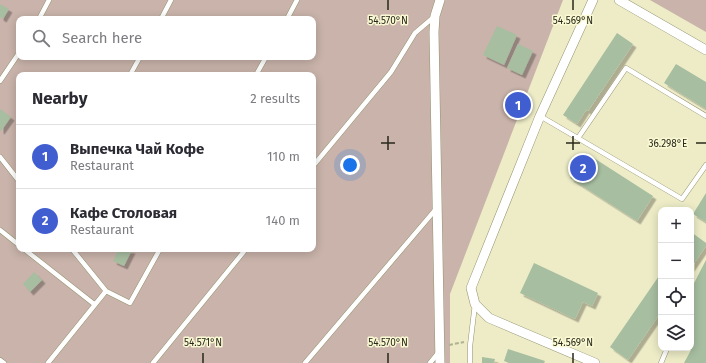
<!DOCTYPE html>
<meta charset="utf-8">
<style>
:root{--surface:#fff;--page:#f7f7f7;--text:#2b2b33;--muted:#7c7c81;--line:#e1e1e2;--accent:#415ed1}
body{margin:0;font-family:"Fira Sans",sans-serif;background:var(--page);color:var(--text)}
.controls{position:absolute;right:12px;bottom:12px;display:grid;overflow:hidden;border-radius:8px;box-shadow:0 2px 10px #0003}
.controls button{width:36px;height:36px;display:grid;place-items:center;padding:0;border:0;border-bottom:1px solid var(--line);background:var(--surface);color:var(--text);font:20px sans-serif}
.you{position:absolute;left:350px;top:165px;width:14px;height:14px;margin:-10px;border:3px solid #fff;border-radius:50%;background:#1a73e8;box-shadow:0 0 0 6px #1a73e833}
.badge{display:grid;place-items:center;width:26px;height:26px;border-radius:50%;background:var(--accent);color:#fff;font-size:13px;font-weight:700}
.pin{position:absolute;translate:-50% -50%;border:2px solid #fff;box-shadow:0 1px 4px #0006}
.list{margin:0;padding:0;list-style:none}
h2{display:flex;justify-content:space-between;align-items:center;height:52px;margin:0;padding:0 16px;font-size:17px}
h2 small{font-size:13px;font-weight:400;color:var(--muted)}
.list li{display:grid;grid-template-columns:26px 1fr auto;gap:12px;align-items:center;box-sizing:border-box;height:64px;padding:0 16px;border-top:1px solid var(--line)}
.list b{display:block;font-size:15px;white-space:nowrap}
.list p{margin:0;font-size:13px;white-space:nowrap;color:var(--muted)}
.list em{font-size:13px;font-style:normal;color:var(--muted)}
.icon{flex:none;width:22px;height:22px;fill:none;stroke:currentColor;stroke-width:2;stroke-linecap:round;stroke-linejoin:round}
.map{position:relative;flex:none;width:706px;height:363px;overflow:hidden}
.search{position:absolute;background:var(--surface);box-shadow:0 2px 10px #0003;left:16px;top:16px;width:300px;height:44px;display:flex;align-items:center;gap:10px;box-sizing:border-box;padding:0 14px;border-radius:8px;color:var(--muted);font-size:15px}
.panel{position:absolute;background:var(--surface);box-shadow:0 2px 10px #0003;left:16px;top:72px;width:300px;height:180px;border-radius:8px}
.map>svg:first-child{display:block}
.green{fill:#c9b3aa;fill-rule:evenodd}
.building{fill:#a7bea1;filter:url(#shadow)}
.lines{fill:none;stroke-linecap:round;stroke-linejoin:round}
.lane-casing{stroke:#949371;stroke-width:5.5}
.street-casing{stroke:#949371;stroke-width:10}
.path{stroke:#b1b193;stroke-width:2;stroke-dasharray:4 2;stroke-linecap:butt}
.lane{stroke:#fff;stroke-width:4.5}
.street{stroke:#fff;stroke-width:9}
.ticks{fill:none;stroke:#29291b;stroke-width:1.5}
.ticks-label{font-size:10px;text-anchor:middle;fill:#29291b;stroke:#faf9d4;stroke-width:3;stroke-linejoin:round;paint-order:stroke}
</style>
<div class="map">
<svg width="706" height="363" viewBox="0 0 706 363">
<defs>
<filter id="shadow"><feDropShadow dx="3.5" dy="3.5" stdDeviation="0" flood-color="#0004"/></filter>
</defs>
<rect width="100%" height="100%" fill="#edecc7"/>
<path class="green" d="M0 0H563L450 294V363H0ZM19 19H313V57H19ZM19 75H313V249H19Z
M650 0H706V32Z"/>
<path class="building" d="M0 4 9 9 3 19 0 17Z
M497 26 517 35 504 65 483 55Z
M617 33 633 44 588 111 586 110 577 124 563 115Z
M518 44 533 51 522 75 507 68Z
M676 64 706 82V109L664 83Z
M517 98 523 101 519 111 512 108Z
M0 109 11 117 1 131 0 130Z
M586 153 653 196 637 221 570 178Z
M706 193V222L693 214Z
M691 232 706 243V246L691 268Z
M119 249 132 250 124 266 113 261Z
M706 260V363H684L691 350 687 348H691V289Z
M534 263 598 293 592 306 583 302 575 319 520 293Z
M34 272 42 280 30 292 23 284Z
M661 273V312L628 360 610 347Z
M508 349 545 361 544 363H509L504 361Z
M482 357 495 359 494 363H482Z"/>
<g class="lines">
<g class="lane-casing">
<path id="lane" d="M39 19 49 0
M161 19 171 0
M287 19 297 0
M130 75 140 57
M256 75 266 57
M0 81 19 53
M540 116 682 199 706 165
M578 138 626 68 706 116
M0 157 19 181
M313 166 391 72 415 33 435 16
M0 230 19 245
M24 249 94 304
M72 249 106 291
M0 360 4 363
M48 363 106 291 130 303 160 249
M153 363 246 249
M305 363 436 209
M430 363 439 352
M470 363V346L475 304
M661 363 666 351"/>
</g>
<g class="street-casing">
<path id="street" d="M593 0 540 116 471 288 475 304 489 318 595 363
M619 0 706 50
M440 363 434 32 435 16 440 0"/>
</g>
<path class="path" d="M449 345 464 342"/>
<use href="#lane" class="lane"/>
<use href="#street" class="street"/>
</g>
<path class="ticks" d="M388 0V10M573 0V10M388 136V150M573 136V150M381 143H395M566 143H580M696 143H706M203 353V363M388 353V363M573 353V363"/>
<g class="ticks-label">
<text x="388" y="24">54.570°N</text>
<text x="573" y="24">54.569°N</text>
<text x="668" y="147">36.298°E</text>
<text x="203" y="346">54.571°N</text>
<text x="388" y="346">54.570°N</text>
<text x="573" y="346">54.569°N</text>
</g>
</svg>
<div class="controls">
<button>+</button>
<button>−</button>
<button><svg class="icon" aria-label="locate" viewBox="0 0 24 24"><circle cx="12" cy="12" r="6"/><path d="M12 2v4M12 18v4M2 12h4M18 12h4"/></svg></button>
<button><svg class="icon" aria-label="layers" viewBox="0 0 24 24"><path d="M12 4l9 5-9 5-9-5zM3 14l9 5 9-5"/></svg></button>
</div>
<div class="you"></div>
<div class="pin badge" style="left:518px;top:105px">1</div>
<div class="pin badge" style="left:583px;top:168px">2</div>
<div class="search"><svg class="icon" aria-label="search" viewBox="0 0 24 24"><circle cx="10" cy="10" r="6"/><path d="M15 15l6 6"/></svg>Search here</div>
<section class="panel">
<h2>Nearby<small>2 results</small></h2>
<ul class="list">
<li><span class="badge">1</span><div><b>Выпечка Чай Кофе</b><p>Restaurant</p></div><em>110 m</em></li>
<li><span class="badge">2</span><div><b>Кафе Столовая</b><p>Restaurant</p></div><em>140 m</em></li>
</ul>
</section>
</div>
